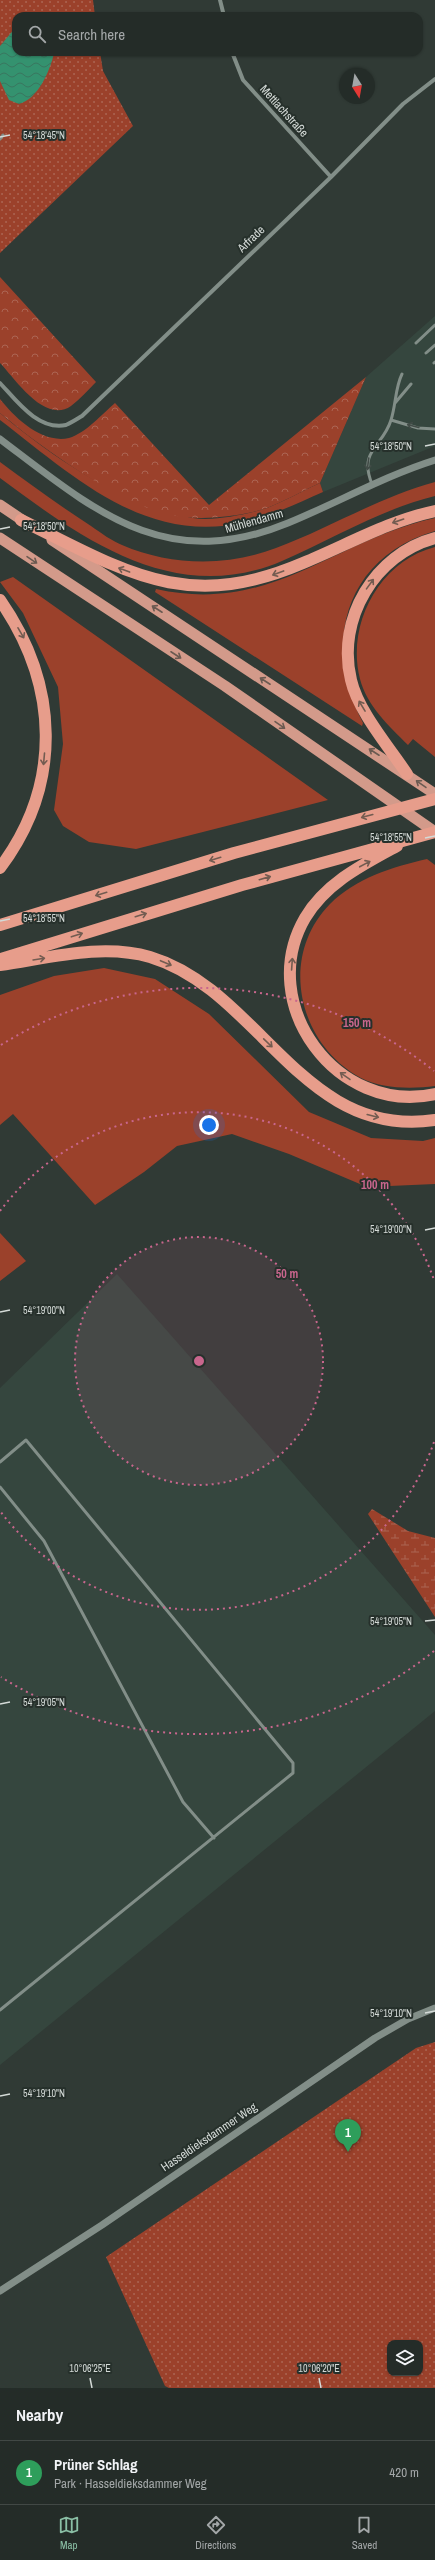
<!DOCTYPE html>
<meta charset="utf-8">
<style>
:root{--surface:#242c28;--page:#2c3430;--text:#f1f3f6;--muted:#a3a7a8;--line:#414845;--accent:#8abfa5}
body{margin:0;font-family:"Archivo Narrow",sans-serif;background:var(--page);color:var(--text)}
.controls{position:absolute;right:12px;bottom:12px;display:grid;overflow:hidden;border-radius:8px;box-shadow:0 1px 3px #0004}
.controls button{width:36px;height:36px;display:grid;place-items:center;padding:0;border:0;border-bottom:1px solid var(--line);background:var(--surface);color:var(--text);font:20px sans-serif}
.compass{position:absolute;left:339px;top:68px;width:36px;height:36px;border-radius:50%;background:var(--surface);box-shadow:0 1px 3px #0004;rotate:169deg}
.you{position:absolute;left:209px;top:1125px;width:14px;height:14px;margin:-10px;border:3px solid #fff;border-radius:50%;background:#1a73e8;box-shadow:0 0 0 6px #1a73e833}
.badge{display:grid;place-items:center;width:26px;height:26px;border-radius:50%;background:var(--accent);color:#fff;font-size:13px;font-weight:700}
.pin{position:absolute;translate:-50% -33px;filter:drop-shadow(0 1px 2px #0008)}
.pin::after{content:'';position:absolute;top:21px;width:14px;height:12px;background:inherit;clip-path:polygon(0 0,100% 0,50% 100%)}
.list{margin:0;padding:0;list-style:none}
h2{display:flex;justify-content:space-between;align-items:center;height:52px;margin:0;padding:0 16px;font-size:17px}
h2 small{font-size:13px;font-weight:400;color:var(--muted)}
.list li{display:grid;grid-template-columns:26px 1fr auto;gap:12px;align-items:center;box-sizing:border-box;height:64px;padding:0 16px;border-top:1px solid var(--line)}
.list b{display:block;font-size:15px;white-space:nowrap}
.list p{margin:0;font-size:13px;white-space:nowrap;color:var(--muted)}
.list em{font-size:13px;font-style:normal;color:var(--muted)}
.icon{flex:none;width:22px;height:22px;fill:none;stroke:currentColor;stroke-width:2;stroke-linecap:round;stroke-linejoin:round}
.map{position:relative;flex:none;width:435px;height:2388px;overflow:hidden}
.search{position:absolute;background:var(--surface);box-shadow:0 1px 3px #0004;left:12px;right:12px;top:12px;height:44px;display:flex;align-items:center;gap:10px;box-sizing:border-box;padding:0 14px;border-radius:12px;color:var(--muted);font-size:15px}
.sheet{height:116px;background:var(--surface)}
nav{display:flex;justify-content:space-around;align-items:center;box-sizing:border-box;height:56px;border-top:1px solid var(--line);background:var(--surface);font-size:11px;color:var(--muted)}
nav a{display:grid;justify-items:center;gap:2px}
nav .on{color:var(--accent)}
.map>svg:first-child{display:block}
.built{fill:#35463e}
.green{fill:#9b412b}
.forest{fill:url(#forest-crowns)}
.wetland{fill:url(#wetland-marsh)}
.garden{fill:url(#garden-dots);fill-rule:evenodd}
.water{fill:url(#water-waves)}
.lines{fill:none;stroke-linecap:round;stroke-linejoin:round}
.service{stroke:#828e88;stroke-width:3}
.minor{stroke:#828e88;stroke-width:4}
.tertiary{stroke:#828e88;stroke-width:7}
.trunk{stroke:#d39a8a;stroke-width:11}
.motorway{stroke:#e79d8b;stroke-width:12}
.oneway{stroke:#424c47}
.oneway2{stroke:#735c51}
.oneway3{stroke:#6b5a51}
.ticks{fill:none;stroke:#d4dad7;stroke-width:1.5}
.ring{fill:none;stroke:#c9668d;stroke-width:2;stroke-dasharray:2 4}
.labels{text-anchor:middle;stroke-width:4;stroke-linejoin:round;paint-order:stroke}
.street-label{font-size:12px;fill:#d4dad7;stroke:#26302b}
.ticks-label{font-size:10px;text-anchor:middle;fill:#d4dad7;stroke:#26302b;stroke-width:4;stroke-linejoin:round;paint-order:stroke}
.centre{fill:#c9668d;stroke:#26302b;stroke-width:2}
.ring-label{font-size:12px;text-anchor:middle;font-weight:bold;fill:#c9668d;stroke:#26302b;stroke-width:4;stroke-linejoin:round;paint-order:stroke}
</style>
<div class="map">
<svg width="435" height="2388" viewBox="0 0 435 2388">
<defs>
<pattern id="forest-crowns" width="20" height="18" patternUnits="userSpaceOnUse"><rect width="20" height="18" fill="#9b412b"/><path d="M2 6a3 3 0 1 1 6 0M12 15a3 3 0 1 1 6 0" fill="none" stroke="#ac6553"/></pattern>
<pattern id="wetland-marsh" width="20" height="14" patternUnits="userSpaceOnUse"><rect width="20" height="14" fill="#9b412b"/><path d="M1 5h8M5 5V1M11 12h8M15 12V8" fill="none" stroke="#ac6553"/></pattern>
<pattern id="garden-dots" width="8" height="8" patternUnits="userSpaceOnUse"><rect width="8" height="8" fill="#9b412b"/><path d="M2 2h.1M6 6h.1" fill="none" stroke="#ac6553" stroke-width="1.8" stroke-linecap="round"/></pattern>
<pattern id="water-waves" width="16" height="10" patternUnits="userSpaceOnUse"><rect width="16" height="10" fill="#34926f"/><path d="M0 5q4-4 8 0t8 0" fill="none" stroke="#38765f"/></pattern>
</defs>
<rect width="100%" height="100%" fill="#303a35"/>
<path class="built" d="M435 316V446L323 492 320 483 366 377Z
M117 1274 435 1635V1711L0 2065V1388Z"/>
<path class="green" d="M0 413C49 455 128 509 193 518 211 521 236 516 253 512 276 507 299 492 320 483L323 492C298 503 273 515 246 522 146 546 73 476 0 420Z
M0 462C30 484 60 506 91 526 101 533 112 541 122 545 171 566 227 567 276 548 330 528 379 497 435 482V496C381 509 333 539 282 561 175 607 82 539 0 478Z
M435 518V531C344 558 322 644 363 723L362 726 155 592 156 589C272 615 333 540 435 518Z
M435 547V757L413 739 408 745C389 726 367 706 360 679 346 625 379 561 435 547Z
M13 577 328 800 136 849 89 842 63 826 54 810 63 744 58 687 23 613 0 582Z
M427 859 435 865V1086C412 1089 382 1089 361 1078 298 1044 278 957 330 904 356 878 392 867 427 859Z
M104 968 155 979 209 1014 309 1112 371 1138 423 1141 435 1138V1184L367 1187 289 1154 232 1134 177 1146 144 1172 95 1205 13 1114 0 1125V995L54 976Z
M0 1233 26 1261 0 1281Z"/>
<path class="forest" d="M0 277 96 382C88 390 80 399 71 406 45 424 16 380 0 363Z
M366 377 320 483C299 492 276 507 253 512 225 518 194 521 166 514 117 502 39 446 0 413V399C15 418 42 444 69 438 86 433 102 414 115 403L209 505Z"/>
<path class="wetland" d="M372 1509 408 1531 435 1538V1617L368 1514Z"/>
<path class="garden" d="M0 0H93L95 16H16V52H100L103 71 133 126 0 253Z
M435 2042V2388H169L165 2386 106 2257 416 2048ZM390 2343H420V2373H390Z"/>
<path class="water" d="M16 27V52L54 53C50 71 38 99 19 104L9 100 0 81V46Z"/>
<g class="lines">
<path class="service" d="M0 139 3 135
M416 343 435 325
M426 353 435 345
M434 363 435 362
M395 403 411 384
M391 420 418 428 435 429
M372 484C358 450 383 447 391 420 396 405 395 388 402 374
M0 1462 26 1440 293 1763V1773L0 2010
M0 1487 44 1541 183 1802 214 1838"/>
<path class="minor" d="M220 0 224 16
M232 52 243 80 331 177
M0 383C16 400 38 431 66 425 71 423 77 419 82 416L331 177 403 104 435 79"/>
<path class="tertiary" d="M0 439C94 510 164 574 288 523 337 503 384 476 435 460
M0 2291 102 2225 375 2038 408 2019 435 2008"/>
<path class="trunk" d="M0 505 28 524
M0 538 225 686 435 832
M52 540 435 794"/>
<path class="motorway" d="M21 520C126 572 186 613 303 563 347 545 388 521 435 511
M0 600C59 685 63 784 0 868
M407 774C389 747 358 711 351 680 336 619 375 554 435 538
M397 846C362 865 326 883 305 918 255 1004 337 1116 435 1094
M0 925 234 853 435 799
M1 959 242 885 435 832
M0 965C49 958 102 943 150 957 260 990 302 1140 435 1120"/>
</g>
<defs><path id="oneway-shaft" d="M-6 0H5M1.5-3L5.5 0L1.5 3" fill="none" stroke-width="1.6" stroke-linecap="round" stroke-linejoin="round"/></defs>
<g class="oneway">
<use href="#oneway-shaft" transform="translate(413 426) rotate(-165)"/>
<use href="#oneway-shaft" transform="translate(368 464) rotate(97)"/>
</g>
<g class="oneway2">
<use href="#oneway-shaft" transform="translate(398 521) rotate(161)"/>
<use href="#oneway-shaft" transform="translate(124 570) rotate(-160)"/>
<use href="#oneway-shaft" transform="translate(278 573) rotate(160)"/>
<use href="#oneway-shaft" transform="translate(370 584) rotate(-54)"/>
<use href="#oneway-shaft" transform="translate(21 633) rotate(60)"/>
<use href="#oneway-shaft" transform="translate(362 706) rotate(-121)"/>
<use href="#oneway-shaft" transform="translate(44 759) rotate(95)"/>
<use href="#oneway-shaft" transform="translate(367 816) rotate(165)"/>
<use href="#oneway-shaft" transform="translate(215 859) rotate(163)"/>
<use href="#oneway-shaft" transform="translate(365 864) rotate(-28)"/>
<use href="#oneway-shaft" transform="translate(265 878) rotate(-16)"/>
<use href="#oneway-shaft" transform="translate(101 894) rotate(163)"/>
<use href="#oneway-shaft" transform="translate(141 915) rotate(-17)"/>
<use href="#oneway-shaft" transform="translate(77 935) rotate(-18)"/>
<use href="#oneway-shaft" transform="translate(39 959) rotate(-9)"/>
<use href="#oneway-shaft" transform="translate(166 963) rotate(23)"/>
<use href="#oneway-shaft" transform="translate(292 964) rotate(-86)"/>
<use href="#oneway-shaft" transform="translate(268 1043) rotate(44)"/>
<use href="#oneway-shaft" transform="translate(345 1076) rotate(-145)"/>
<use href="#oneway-shaft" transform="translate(373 1116) rotate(14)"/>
</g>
<g class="oneway3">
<use href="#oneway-shaft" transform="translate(32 560) rotate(34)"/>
<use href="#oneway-shaft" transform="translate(157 609) rotate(-147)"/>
<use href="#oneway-shaft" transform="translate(176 655) rotate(33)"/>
<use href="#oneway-shaft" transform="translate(265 681) rotate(-147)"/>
<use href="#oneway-shaft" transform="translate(280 725) rotate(35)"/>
<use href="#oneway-shaft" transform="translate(374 752) rotate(-147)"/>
<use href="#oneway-shaft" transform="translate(421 784) rotate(-145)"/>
</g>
<path class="ticks" d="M0 137 10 135M425 446 435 444M0 529 10 527M425 838 435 836M0 921 10 919M425 1230 435 1228M0 1312 10 1310M425 1621 435 1620M0 1704 10 1702M425 2013 435 2011M0 2096 10 2094M90 2378 92 2388M319 2378 321 2388"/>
<circle cx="199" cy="1361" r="124" fill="#c9668d" fill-opacity=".12"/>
<g class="ring">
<circle cx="199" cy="1361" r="124"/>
<path d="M434 1442A249 249 0 0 1 0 1511M0 1211A249 249 0 0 1 434 1280"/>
<path d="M434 1651A373 373 0 0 1 1 1677M1 1045A373 373 0 0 1 434 1071"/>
</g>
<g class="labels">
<g class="street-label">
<text transform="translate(284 111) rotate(48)" y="4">Mettlachstraße</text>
<text transform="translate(251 239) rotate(-44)" y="4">Arfrade</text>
<text transform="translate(254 521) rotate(-16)" y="4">Mühlendamm</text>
<text transform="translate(209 2137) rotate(-34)" y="4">Hasseldieksdammer Weg</text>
</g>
</g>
<g class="ticks-label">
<text x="44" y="139">54°18'45"N</text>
<text x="391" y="450">54°18'50"N</text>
<text x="44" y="530">54°18'50"N</text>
<text x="391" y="841">54°18'55"N</text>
<text x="44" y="922">54°18'55"N</text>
<text x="391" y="1233">54°19'00"N</text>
<text x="44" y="1314">54°19'00"N</text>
<text x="391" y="1625">54°19'05"N</text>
<text x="44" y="1706">54°19'05"N</text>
<text x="391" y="2017">54°19'10"N</text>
<text x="44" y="2097">54°19'10"N</text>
<text x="90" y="2372">10°06'25"E</text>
<text x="319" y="2372">10°06'20"E</text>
</g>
<circle cx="199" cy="1361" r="6" class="centre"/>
<g class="ring-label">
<text x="357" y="1027">150 m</text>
<text x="375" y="1189">100 m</text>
<text x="287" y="1278">50 m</text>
</g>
</svg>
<div class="controls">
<button><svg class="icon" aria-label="layers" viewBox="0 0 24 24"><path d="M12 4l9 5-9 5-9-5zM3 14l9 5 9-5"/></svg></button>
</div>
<svg class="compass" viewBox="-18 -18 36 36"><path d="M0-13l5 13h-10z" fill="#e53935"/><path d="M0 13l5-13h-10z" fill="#a3a7a8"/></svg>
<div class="you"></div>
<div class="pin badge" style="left:348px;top:2152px;background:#2e9e5b">1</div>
<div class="search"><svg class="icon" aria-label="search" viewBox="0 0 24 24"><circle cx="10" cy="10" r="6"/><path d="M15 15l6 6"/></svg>Search here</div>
</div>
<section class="sheet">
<h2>Nearby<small></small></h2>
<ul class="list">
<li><span class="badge" style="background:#2e9e5b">1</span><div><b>Prüner Schlag</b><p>Park · Hasseldieksdammer Weg</p></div><em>420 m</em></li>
</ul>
</section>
<nav>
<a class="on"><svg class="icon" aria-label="map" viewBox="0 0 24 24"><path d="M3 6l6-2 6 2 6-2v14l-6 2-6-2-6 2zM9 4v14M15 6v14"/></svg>Map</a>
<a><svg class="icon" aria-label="directions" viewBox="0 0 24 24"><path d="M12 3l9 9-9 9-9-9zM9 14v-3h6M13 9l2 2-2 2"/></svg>Directions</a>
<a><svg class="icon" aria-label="saved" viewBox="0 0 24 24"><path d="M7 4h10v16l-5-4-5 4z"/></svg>Saved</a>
</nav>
